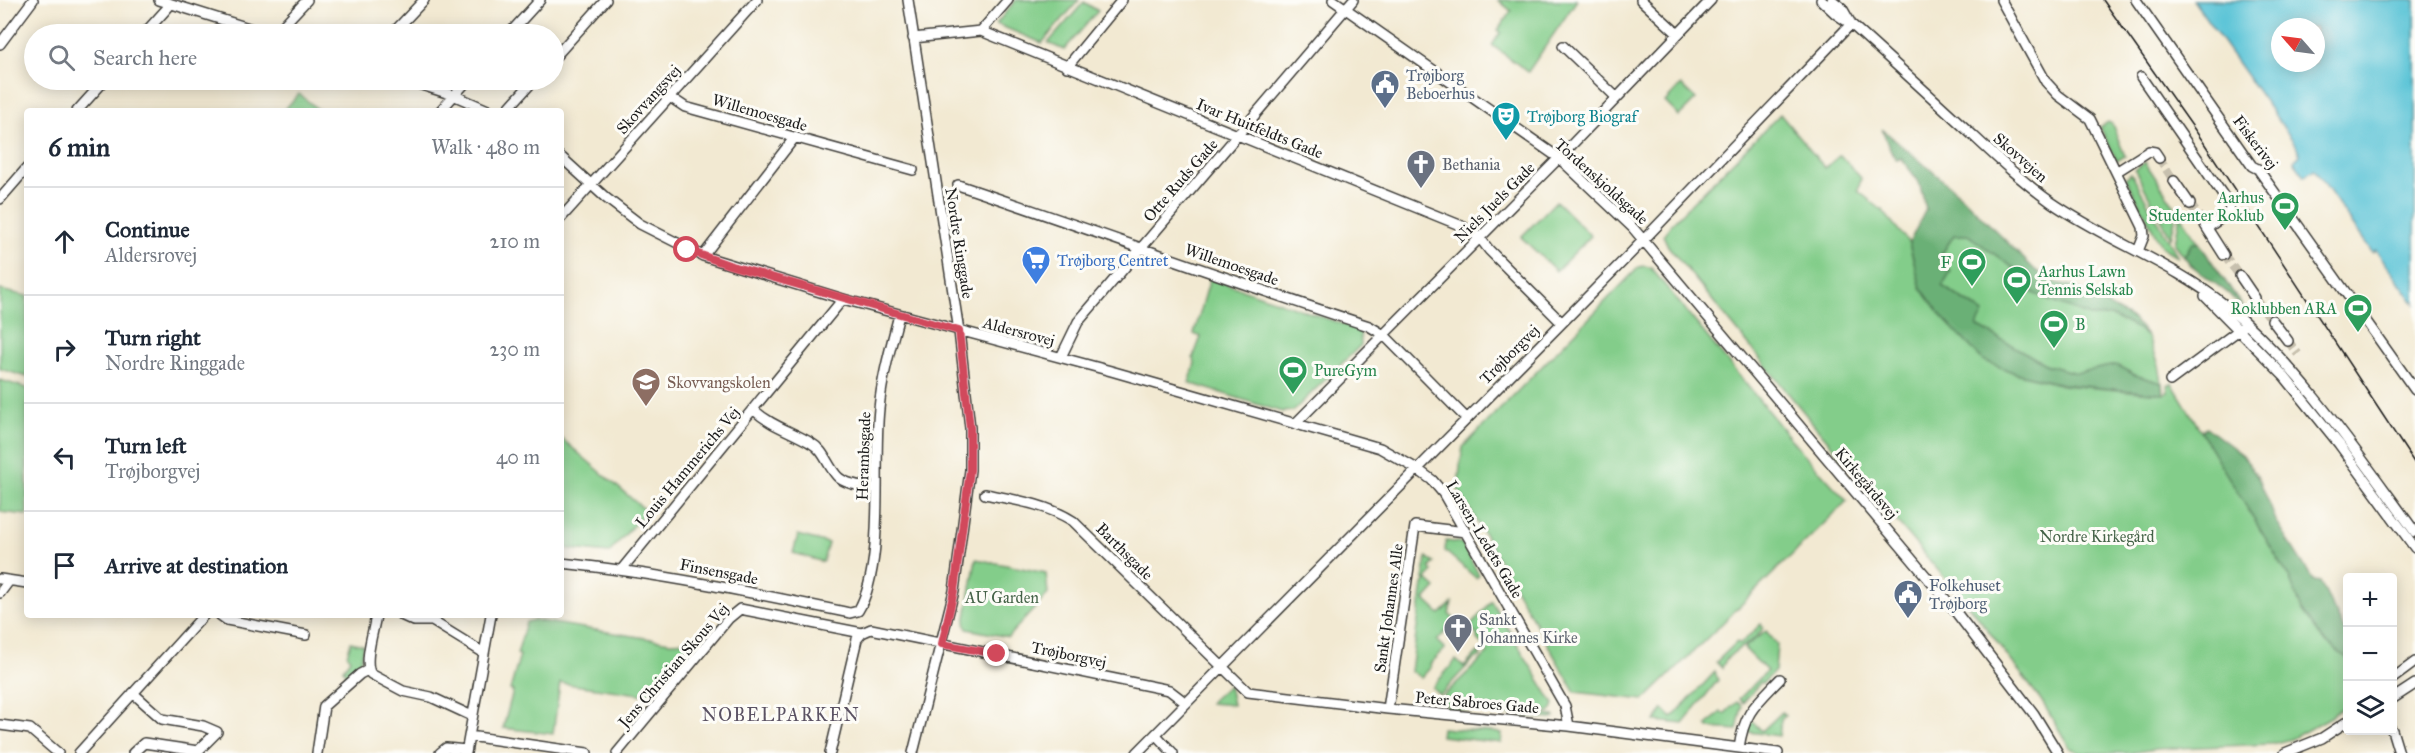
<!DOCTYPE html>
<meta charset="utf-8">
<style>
:root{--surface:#fff;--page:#f2f2f3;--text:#1f2937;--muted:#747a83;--line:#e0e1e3}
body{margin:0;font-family:"IM FELL Great Primer",serif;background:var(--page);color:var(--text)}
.controls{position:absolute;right:18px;bottom:18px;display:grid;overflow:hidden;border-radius:6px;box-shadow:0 3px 15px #0003}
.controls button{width:54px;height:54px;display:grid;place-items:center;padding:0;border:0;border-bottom:2px solid var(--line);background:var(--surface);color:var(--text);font:30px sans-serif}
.compass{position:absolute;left:2271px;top:18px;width:54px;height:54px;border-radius:50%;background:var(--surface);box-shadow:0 3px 15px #0003;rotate:298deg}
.stop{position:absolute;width:18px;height:18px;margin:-14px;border:4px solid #d1495b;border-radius:50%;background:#fff}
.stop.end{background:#d1495b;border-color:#fff;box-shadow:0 2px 6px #0008}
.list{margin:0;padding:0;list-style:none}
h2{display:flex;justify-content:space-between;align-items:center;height:78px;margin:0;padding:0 24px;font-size:26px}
h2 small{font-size:20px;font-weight:400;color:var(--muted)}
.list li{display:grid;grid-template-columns:39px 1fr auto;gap:18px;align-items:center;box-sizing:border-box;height:108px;padding:0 24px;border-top:2px solid var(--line)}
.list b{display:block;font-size:22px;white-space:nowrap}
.list p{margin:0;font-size:20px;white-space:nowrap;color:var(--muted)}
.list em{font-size:20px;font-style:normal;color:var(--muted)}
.icon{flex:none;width:33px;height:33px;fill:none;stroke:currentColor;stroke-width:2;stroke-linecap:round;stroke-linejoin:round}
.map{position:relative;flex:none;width:2415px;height:753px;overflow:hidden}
.search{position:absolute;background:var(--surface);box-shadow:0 3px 15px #0003;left:24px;top:24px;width:540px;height:66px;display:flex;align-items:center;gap:15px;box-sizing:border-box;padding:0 21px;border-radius:33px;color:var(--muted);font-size:22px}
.panel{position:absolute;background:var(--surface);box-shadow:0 3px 15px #0003;left:24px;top:108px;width:540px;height:510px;border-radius:6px}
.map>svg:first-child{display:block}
.green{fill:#83cd8a;stroke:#507453;stroke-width:1.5}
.forest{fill:#6ab076;stroke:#436649;stroke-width:1.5}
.water{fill:#5bc4d7;stroke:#3c707a;stroke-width:1.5;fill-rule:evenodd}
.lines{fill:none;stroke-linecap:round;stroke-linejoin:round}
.minor-tunnel{stroke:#c7c0ae;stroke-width:9;stroke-dasharray:9 4.5;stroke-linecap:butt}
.minor-casing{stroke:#3c3b37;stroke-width:12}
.minor{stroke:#fff;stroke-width:9}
.tram{stroke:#1c1c1c;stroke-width:1.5}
.route{stroke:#d1495b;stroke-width:8}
.labels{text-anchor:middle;stroke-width:6;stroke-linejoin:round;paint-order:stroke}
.service-label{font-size:16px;fill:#4e5e75;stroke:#fdfcf7;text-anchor:start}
.street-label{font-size:16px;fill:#1c1c1c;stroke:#fdfcf7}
.culture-label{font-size:16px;fill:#0d838f;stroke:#fdfcf7;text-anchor:start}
.worship-label{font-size:16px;fill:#5b616d;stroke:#fdfcf7;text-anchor:start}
.leisure-label{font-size:16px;fill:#27864d;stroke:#fdfcf7;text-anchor:end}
.shop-label{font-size:16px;fill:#366cbe;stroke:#fdfcf7;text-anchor:start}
.education-label{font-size:16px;fill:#785e54;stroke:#fdfcf7;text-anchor:start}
.park-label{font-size:16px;fill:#456348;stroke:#fdfcf7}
.neighbourhood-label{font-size:18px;letter-spacing:1.5px;fill:#5b5263;stroke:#fdfcf7}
</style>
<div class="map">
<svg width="2415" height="753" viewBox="0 0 2415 753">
<rect width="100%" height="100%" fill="#fdfcf7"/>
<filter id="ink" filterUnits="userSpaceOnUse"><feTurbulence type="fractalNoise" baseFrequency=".0167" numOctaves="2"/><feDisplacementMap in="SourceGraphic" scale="12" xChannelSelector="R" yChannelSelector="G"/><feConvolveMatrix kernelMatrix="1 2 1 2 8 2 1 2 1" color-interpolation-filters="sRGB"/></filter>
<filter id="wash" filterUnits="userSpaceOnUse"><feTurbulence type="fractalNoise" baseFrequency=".008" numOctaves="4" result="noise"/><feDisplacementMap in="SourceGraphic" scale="24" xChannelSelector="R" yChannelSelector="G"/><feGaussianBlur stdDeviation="1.35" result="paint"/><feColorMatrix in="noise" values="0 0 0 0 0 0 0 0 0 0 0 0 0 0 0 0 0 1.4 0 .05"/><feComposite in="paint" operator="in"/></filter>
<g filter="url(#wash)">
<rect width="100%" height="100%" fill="#f2e9d2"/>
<path class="green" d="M1016 0H1079L1042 43 996 24Z
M1498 0H1577L1528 72 1492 45 1501 32 1498 30 1511 11Z
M1084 2 1098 11 1064 50 1048 43Z
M1681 85 1696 99 1679 116 1665 102Z
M299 94 320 111H283Z
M1780 114 1825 168 1840 155 1861 178 1858 191 1883 211 1909 243 1921 288 1943 318 1983 360 2015 373 2062 385 2163 394 2168 392 2167 385 2172 383 2289 577 2302 610 2324 641 2347 658V704L2329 718 2291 739 2271 744 2156 749 2128 753H2081L2070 748 2041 700 1977 616 1815 426 1668 246 1663 235 1673 222Z
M2108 122 2112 124 2125 156 2117 161 2100 127Z
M2145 162 2177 210 2171 238 2135 170Z
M2131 173 2178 257 2162 247 2126 178Z
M1556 201 1591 236 1556 271 1521 237Z
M2180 214 2199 243H2192L2184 256 2175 244Z
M1954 235H1968L2015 269 2009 280 2092 317 2111 316 2136 328 2148 337 2159 365 2162 383 2134 375 2116 365 2076 373 2047 365 1977 326 1983 312 1942 286 1939 258Z
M1645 266 1651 268 1795 444 1847 501 1644 700 1575 692 1458 489 1460 466 1463 447 1639 267Z
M1210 278 1360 330 1361 345 1293 411 1282 412 1189 383 1195 363 1193 358 1201 337 1194 334Z
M0 290 27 296V377L0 369Z
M0 380 27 388V515L0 512Z
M561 438 646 511 609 553 561 548Z
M798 535 828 543 823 562 793 553Z
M1446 541 1462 543 1479 575 1476 578 1445 551Z
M1427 557 1434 563 1430 568 1433 572 1426 579 1436 588 1425 600 1440 614 1452 603 1449 614 1465 629 1473 623 1491 601 1554 704 1551 712 1446 704 1443 696 1488 653 1485 646 1477 640V635L1468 627 1457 636 1448 629 1437 641 1445 649 1430 664 1431 667 1421 678 1411 671 1423 584 1426 580 1423 579Z
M976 559 1046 573 1048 594 1008 637 967 629 965 623Z
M534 620 670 642 691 641 646 695 560 683 553 734 503 728 513 691 510 690 520 655 517 654 526 622Z
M1761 624 1763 628C1753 647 1729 647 1722 668L1716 662 1737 642 1740 644Z
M1766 631 1777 644 1775 671 1763 683 1761 682 1743 703 1739 699 1767 671 1744 648Z
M351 642 363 645C362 660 360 668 348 679L343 669 350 659 347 655Z
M1478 652 1481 656 1473 660 1440 695 1432 688 1456 660 1464 667Z
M1715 672 1718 680 1683 724 1655 721 1663 709 1672 718Z
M1229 685 1233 705 1210 703V702Z
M1737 702 1742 706 1737 730 1709 728 1707 725 1721 712 1724 714Z
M1443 706 1554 716 1555 717 1551 719 1443 708Z
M1782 712 1785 716 1781 720 1779 736 1749 732 1750 719 1762 731Z
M1442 728 1502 733 1501 743 1441 736Z"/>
<path class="forest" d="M1882 129 1956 191 2035 270 2057 283 2073 286 2134 320 2148 337 2136 328 2111 316 2093 317 2047 300 2009 280 2015 269 1968 235H1954L1939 258 1951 271 1942 286 1984 313 1977 326 2047 365 2076 373 2116 365 2135 375 2162 383 2163 394 2062 384 2015 373 1983 360 1943 318 1921 288 1909 243 1926 209 1919 182 1901 158 1897 160 1891 152Z
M2192 243H2199L2250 317 2229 294 2191 265 2184 256Z
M2206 427 2243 455 2260 481 2277 523 2314 581 2320 582 2347 635V658L2324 641 2302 610 2289 577 2201 432Z"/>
<path class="water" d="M2193 0H2415V304L2376 250 2372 252 2314 169 2305 176 2294 161 2300 155 2296 145ZM2280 27H2316V63H2280Z"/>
</g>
<g filter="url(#ink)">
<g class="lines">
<path class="minor-tunnel" d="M2159 158 2174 181
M2190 204 2205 225
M2224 255 2240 276
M2255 298 2272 320
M2288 341 2298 354"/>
<g class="minor-casing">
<path id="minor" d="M159 0 268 34
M908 0 959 331 970 428V470L954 591 913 753
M1333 0 1559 158 1633 228 1952 607 2034 714 2058 753
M1641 0 1678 34
M1821 0 1836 14 1851 24C1889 58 1927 93 1965 128 1992 153 2020 180 2051 202 2107 241 2173 263 2226 306 2299 366 2360 457 2415 532
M1832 0 1842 8 1850 22
M2001 0 2046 82 2058 95 2090 119 2143 227 2144 236 2138 251
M2136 0 2252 166 2258 169 2415 390
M981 31 1008 0
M144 34 171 4
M275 34 307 0
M392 34 424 0
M509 34 540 0
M913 38 981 31 1462 226 1480 238 1489 250 1561 322
M0 44 33 0
M1563 46 1617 98
M554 58 606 0
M1067 67 1122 0
M2141 77 2229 204 2230 210 2228 213 2207 228
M406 80 453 95 490 111
M670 97 685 107 913 170
M77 111 105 80
M440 111 468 80
M506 111 534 80
M561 157 606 198 640 224 703 256 843 299 1111 371 1380 448 1417 469 1432 480 1443 493 1565 706 1569 726
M2116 172 2149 151 2155 152 2159 158
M2174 181 2190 204
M958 185C1095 231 1231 281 1369 326L1384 335 1466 418
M0 199 27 168
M561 218 757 0
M2205 225 2224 255
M703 256 795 137
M2240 276 2255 298
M2205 296 2284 376 2339 444 2415 548
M2272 320 2288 341
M1061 357 1078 322 1353 0
M2170 381 2243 327
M754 410C771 426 791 431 811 443 824 450 827 465 837 476 845 485 865 486 877 489
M1296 423 1559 158 1711 0
M985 494C1016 500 1046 504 1073 521L1248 692 1388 709 1569 726 1778 753
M561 563C659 573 754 593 850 613L858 611C886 565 873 463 879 409 882 377 891 346 899 315
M622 569 843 299
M0 579 27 583
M0 593 9 581
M220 615 227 620 306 635
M376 615C374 630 363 662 371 674L403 691 431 697 472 716
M401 615 414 621H432L484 653
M2392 679 2415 662
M133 693 162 719 203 726 217 732 198 751 144 743 133 753
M2392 699 2415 684
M1388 709 1415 526 1466 532
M0 725 30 729 58 753
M2392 730 2399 753
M1156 735 1173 753
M469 736 587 753
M1739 748C1744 712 1756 704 1780 679
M79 753 204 615
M317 753 324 706 360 674 368 670
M440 753 446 748 466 750
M466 753 491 615
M617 753 729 618 740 609 862 633
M830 753 857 639 862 633 871 629 1169 690 1186 703
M1137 753 1631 253 1851 24
M2285 753 2322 738 2348 721"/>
</g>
<use href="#minor" class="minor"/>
<path class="tram" d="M2103 0 2202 140 2415 464"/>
</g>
</g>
<g class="lines" filter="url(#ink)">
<path class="route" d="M687 250 729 265 959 331 970 428V470L954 591 942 644 997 654"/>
</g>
<defs>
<g id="civic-pin" transform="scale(1.5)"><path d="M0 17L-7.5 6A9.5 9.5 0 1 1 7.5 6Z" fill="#5c6f8a" stroke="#fdfcf7"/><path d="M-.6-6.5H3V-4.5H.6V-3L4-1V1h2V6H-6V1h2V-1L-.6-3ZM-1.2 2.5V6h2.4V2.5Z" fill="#fff"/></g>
<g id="theatre-pin" transform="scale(1.5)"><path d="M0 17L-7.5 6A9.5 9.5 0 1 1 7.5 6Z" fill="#0f9aa8" stroke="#fdfcf7"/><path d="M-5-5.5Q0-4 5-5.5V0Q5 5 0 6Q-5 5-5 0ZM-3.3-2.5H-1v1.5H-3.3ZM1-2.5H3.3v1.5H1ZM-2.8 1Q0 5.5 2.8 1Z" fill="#fff"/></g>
<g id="church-pin" transform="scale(1.5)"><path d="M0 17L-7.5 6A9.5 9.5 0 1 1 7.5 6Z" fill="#6b7280" stroke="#fdfcf7"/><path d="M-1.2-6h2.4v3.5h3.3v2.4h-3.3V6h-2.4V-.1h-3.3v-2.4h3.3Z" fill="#fff"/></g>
<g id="stadium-pin" transform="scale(1.5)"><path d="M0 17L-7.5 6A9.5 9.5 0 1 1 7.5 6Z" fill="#2e9e5b" stroke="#fdfcf7"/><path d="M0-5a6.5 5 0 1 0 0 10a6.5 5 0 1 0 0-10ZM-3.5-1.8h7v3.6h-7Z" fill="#fff"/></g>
<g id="supermarket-pin" transform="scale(1.5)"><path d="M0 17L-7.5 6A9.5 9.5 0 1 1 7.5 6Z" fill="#3f7fe0" stroke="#fdfcf7"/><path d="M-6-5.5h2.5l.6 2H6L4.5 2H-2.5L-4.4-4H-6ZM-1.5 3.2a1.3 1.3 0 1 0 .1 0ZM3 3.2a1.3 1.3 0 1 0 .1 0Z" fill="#fff"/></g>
<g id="school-pin" transform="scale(1.5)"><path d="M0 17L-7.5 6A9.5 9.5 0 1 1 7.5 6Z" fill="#8d6e63" stroke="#fdfcf7"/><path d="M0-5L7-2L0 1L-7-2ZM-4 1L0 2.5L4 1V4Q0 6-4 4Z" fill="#fff"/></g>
</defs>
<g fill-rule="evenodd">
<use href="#civic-pin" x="1385" y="84"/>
<use href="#theatre-pin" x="1506" y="116"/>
<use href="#church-pin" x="1421" y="164"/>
<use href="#stadium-pin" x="2285" y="206"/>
<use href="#supermarket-pin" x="1036" y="260"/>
<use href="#stadium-pin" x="1972" y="262"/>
<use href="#stadium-pin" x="2017" y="280"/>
<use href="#stadium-pin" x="2358" y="308"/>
<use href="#stadium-pin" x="2054" y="324"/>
<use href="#stadium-pin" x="1293" y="370"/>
<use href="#school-pin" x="646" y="382"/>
<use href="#civic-pin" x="1908" y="594"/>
<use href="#church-pin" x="1458" y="628"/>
</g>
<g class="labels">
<g class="service-label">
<text x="1406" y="81">Trøjborg<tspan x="1406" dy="18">Beboerhus</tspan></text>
<text x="1929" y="591">Folkehuset<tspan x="1929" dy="18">Trøjborg</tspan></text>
</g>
<g class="street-label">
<text transform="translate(648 99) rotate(-48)" y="6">Skovvangsvej</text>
<text transform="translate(760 112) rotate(16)" y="6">Willemoesgade</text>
<text transform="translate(1260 128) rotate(22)" y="6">Ivar Huitfeldts Gade</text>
<text transform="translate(2256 142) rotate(53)" y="6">Fiskerivej</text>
<text transform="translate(2021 157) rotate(41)" y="6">Skovvejen</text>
<text transform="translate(1180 180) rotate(-49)" y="6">Otte Ruds Gade</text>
<text transform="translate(1602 181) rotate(42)" y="6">Tordenskjoldsgade</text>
<text transform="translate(1494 202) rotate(-45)" y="6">Niels Juels Gade</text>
<text transform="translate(960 243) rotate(81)" y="6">Nordre Ringgade</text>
<text transform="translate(1232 264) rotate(19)" y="6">Willemoesgade</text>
<text transform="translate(1019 331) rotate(15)" y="6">Aldersrovej</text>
<text transform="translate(1509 354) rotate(-45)" y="6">Trøjborgvej</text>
<text transform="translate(863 456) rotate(-88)" y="6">Herambsgade</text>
<text transform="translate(687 467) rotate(-50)" y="6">Louis Hammerichs Vej</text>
<text transform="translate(1867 483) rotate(50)" y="6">Kirkegårdsvej</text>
<text transform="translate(1485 539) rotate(59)" y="6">Larsen-Ledets Gade</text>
<text transform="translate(1125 551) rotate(45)" y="6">Barthsgade</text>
<text transform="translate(719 571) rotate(11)" y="6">Finsensgade</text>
<text transform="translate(1388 608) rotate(-82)" y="6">Sankt Johannes Alle</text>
<text transform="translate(1069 654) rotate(12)" y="6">Trøjborgvej</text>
<text transform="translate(673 665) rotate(-49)" y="6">Jens Christian Skous Vej</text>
<text transform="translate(1477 702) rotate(5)" y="6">Peter Sabroes Gade</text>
</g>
<g class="culture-label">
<text x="1527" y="122">Trøjborg Biograf</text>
</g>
<g class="worship-label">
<text x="1442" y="170">Bethania</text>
<text x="1479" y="625">Sankt<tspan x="1479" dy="18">Johannes Kirke</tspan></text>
</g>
<g class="leisure-label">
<text x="2264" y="203">Aarhus<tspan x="2264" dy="18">Studenter Roklub</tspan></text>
<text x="1951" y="268">F</text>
<text x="2038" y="277" text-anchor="start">Aarhus Lawn<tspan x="2038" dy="18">Tennis Selskab</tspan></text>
<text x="2337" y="314">Roklubben ARA</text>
<text x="2075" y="330" text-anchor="start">B</text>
<text x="1314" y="376" text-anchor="start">PureGym</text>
</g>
<g class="shop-label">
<text x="1057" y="266">Trøjborg Centret</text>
</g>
<g class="education-label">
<text x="667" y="388">Skovvangskolen</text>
</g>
<g class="park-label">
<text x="2097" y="542">Nordre Kirkegård</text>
<text x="1002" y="603">AU Garden</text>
</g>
<g class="neighbourhood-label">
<text x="781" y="721">NOBELPARKEN</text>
</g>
</g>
</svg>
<div class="controls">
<button>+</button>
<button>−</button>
<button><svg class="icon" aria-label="layers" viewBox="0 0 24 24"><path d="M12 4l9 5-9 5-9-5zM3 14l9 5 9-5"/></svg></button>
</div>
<svg class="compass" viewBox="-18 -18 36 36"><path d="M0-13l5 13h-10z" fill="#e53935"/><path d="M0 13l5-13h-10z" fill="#747a83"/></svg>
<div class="stop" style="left:687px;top:250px"></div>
<div class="stop end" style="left:997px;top:654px"></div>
<div class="search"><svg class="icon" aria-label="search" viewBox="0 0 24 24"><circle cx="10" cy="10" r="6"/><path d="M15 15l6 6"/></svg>Search here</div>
<section class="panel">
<h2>6 min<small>Walk · 480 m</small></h2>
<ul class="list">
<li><svg class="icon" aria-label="ahead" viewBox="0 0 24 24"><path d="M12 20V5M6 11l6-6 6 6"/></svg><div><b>Continue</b><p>Aldersrovej</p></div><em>210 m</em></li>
<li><svg class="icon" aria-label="right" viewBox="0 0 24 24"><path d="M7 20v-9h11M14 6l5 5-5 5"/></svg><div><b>Turn right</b><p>Nordre Ringgade</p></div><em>230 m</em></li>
<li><svg class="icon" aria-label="left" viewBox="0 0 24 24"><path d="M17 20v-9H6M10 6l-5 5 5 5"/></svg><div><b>Turn left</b><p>Trøjborgvej</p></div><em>40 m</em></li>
<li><svg class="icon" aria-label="arrive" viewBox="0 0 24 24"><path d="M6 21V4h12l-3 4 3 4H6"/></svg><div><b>Arrive at destination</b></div></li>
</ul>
</section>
</div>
